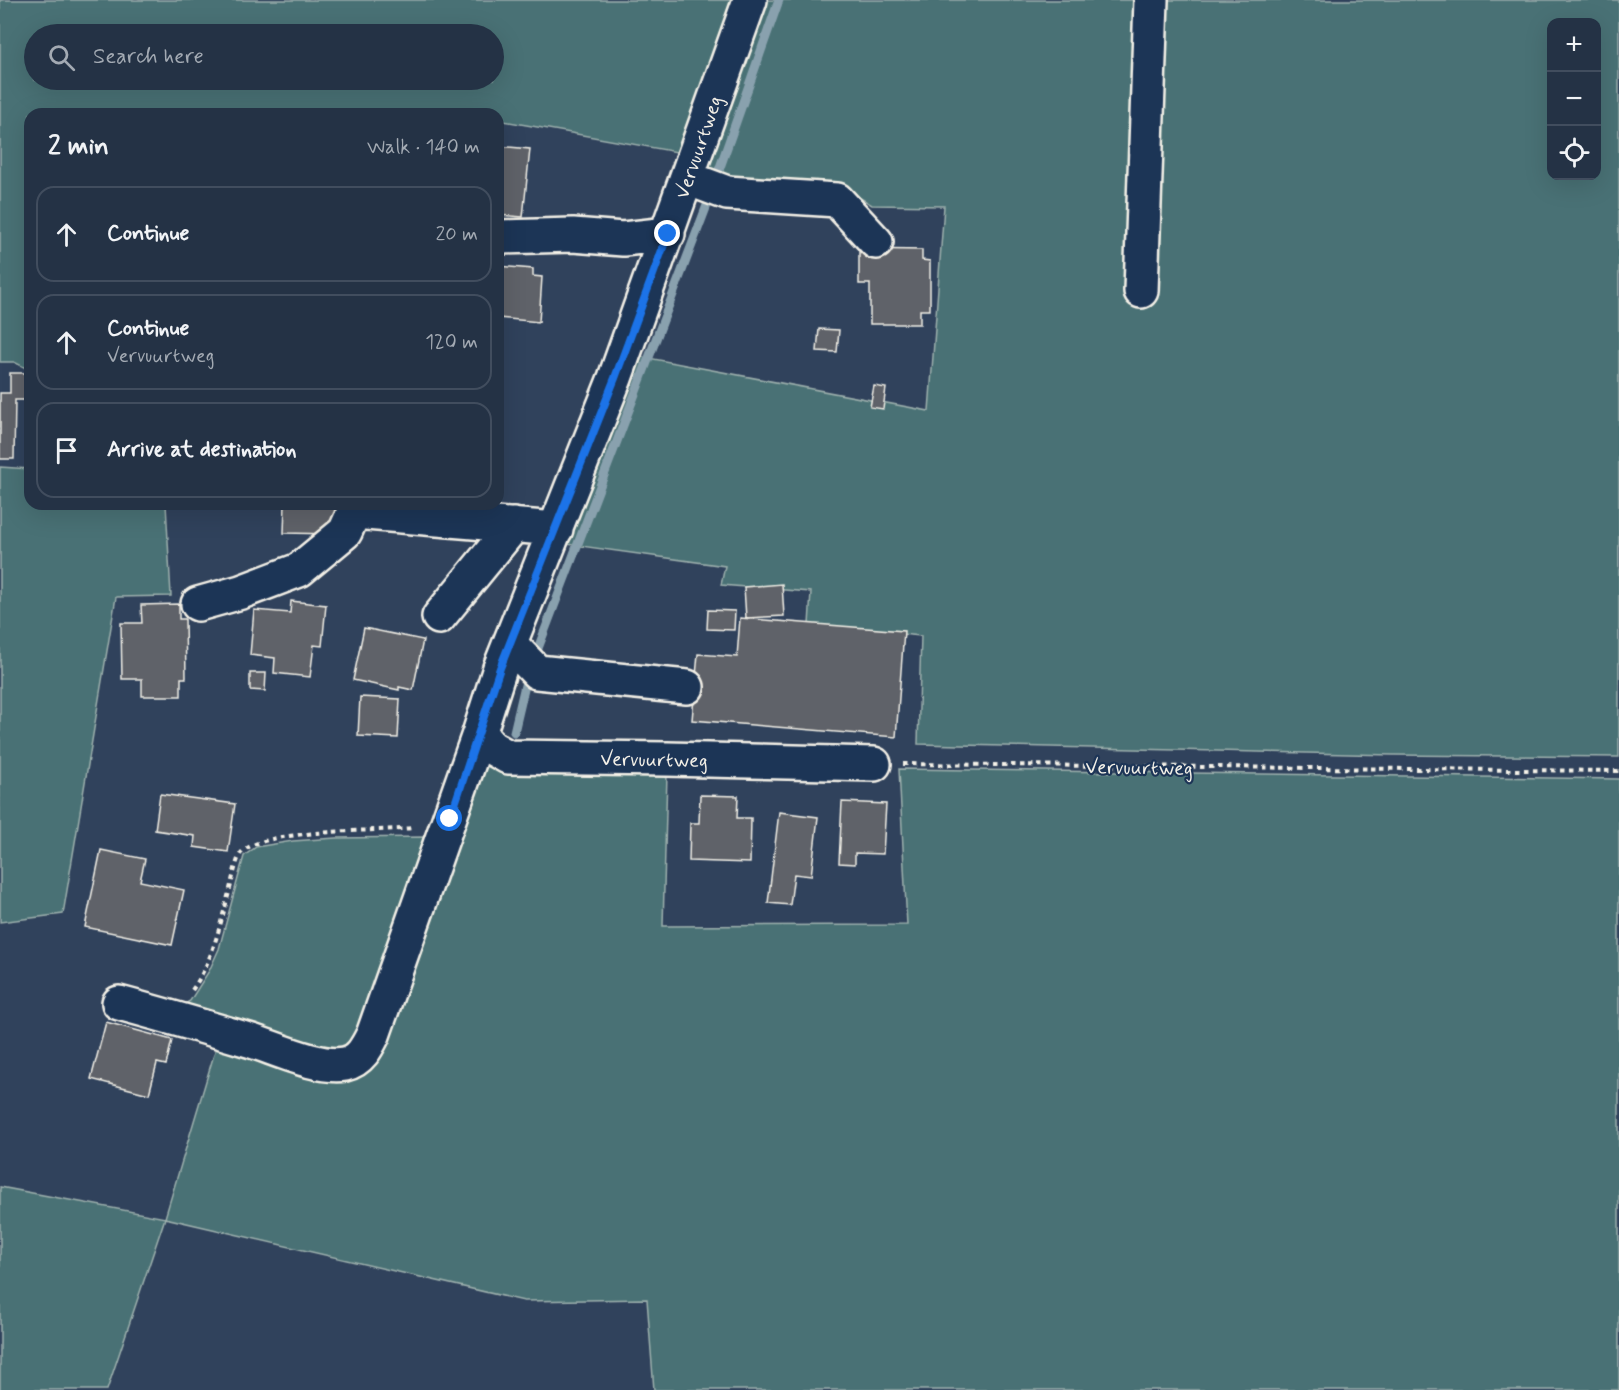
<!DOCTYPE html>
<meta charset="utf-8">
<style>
:root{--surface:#243245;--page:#303e50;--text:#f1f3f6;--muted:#a3aab3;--line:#414d5e}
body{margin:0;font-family:Mynerve,sans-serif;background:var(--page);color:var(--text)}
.controls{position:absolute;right:18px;top:18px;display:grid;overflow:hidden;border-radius:12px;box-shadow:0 6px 24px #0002}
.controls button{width:54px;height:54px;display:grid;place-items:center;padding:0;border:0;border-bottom:2px solid var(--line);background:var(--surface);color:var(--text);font:30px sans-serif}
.stop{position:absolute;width:18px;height:18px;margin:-14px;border:4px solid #1a73e8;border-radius:50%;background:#fff}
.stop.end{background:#1a73e8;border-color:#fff;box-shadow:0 2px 6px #0008}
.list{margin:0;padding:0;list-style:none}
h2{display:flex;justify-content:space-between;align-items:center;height:78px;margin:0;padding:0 24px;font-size:26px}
h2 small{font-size:20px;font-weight:400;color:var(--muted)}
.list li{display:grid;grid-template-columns:39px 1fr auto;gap:18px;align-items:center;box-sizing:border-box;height:96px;margin:0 12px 12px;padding:0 12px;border:2px solid var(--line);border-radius:18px}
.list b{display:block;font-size:22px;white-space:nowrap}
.list p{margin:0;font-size:20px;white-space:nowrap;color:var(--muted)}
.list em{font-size:20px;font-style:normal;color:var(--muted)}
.icon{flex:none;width:33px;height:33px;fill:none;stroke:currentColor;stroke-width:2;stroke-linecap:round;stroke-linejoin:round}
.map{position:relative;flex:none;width:1619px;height:1390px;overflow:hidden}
.search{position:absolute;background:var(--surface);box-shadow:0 6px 24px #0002;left:24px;top:24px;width:480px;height:66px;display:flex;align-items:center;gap:15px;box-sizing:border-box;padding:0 21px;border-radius:33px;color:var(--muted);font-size:22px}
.panel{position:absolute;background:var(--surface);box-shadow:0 6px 24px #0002;left:24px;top:108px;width:480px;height:402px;border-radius:18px}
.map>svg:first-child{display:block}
.green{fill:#497174;stroke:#9eb1ae;stroke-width:1.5;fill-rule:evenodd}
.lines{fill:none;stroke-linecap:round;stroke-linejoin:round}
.stream{stroke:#89a1ae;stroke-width:9}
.building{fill:#5e6269;stroke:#f4f1e8;stroke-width:1.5}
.minor-casing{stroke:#f4f1e8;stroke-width:38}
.path{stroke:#f4f1e8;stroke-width:4;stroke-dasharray:4.5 4.5;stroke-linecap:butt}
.minor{stroke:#1d3557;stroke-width:33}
.route{stroke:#1a73e8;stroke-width:8}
.labels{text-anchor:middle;stroke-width:4.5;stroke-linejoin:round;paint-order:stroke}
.street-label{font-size:20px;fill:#f4f1e8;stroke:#1d3557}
</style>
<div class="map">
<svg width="1619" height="1390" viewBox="0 0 1619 1390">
<rect width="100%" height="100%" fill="#30425c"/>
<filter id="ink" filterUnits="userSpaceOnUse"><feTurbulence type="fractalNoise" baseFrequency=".0167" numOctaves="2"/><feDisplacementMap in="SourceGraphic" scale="12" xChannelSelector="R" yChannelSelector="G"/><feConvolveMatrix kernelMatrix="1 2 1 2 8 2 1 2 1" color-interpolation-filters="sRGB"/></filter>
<g filter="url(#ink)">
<path class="green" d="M0 0H742L688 154 498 120V114H30V370L14 362H0ZM34 34H494V80H34Z
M765 0H1619V757L1392 755 918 744 921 636 809 625 811 592 721 585 725 566 566 544 638 356 929 411 944 206 872 205 844 188 732 182 704 165ZM1552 22H1596V176H1552Z
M0 467 30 469V504H166L171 596 116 597 63 914 0 922Z
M481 749 667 773 663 926 907 925 899 769 1619 779V1390H654L647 1299 524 1301 165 1218 107 1390H0V1187L165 1218 218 1041 346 1071Z
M427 837 362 1043 339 1058 178 1008 190 1001 209 971 219 949 244 856 256 847 293 841 336 838Z"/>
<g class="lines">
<path class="stream" d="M718 173 779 0
M537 651 709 200
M514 732 526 681"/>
</g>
<path class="building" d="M498 146 530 149 523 217 498 215Z
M859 249 922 250V260L930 261V310H920V324H870V284H859Z
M498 266 533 269V276L542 277 539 322 498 318Z
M819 329 839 330 837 352 817 351Z
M10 373H27V400H15L14 459H0V393H10Z
M874 386 886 388 883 409 870 407Z
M285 504H336V534L284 533Z
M782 584 784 616 746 618 744 587Z
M291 601 326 605 322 646 314 645 310 677 274 673 275 658 250 655 254 610 290 613Z
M179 604V619H185L186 678H181V696H142V679H122L121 623H142L141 605Z
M708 610 735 611 734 630 707 629Z
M740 618 904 631 896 737 692 720 698 654 737 657Z
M364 628 423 640 413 690 399 687V690L353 680Z
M250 673H266L265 691 250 690Z
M360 697 400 699 398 738 358 736Z
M160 794 235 804 228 852 194 847 195 836 155 830Z
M700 795 738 796 737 818H751L750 863 689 861 690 823H699Z
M842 802 886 804 883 854 855 853V864L839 863Z
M779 812 818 817 811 876 794 874 790 905 768 903Z
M101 850 145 859 140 881 184 890 172 945 85 927Z
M106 1022 172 1040 166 1065 157 1063 149 1094 91 1079Z"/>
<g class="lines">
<g class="minor-casing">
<path id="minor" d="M750 0 615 378 500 668 479 734 492 748 508 757 667 759 874 764
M687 178 727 193 837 200 876 242
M498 237 573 235 623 239 668 234
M1141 291 1151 0
M352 504 354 512 556 529
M198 604 241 592 299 570 345 532 354 512
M439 617 514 525
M510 644 537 672 687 687
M119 1003C164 1015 208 1028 252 1041 277 1049 320 1069 345 1064 360 1061 367 1047 373 1035L479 734"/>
</g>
<path class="path" d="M903 764 1619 771
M192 990C212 962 219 929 228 896 231 887 236 859 241 853 262 828 378 832 412 828"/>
<use href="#minor" class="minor"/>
</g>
</g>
<g class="lines" filter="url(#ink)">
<path class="route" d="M450 819 500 668 615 378 668 234"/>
</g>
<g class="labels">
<g class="street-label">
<text transform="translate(698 147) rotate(-71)" y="7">Vervuurtweg</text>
<text transform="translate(654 759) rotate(1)" y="7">Vervuurtweg</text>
<text transform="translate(1139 767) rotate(1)" y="7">Vervuurtweg</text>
</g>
</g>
</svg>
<div class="controls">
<button>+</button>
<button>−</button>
<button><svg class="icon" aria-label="locate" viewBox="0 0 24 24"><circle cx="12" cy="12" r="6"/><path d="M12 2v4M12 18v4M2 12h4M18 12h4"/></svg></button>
</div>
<div class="stop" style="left:450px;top:819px"></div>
<div class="stop end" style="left:668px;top:234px"></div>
<div class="search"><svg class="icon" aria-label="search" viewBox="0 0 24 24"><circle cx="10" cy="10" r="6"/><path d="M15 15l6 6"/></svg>Search here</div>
<section class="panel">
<h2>2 min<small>Walk · 140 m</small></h2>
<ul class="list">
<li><svg class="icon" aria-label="ahead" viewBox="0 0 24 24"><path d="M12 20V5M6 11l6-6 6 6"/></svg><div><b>Continue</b></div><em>20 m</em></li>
<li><svg class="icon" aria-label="ahead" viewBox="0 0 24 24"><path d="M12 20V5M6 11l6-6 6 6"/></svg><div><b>Continue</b><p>Vervuurtweg</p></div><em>120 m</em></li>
<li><svg class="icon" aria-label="arrive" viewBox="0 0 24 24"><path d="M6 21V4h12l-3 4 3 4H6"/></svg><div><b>Arrive at destination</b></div></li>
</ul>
</section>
</div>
